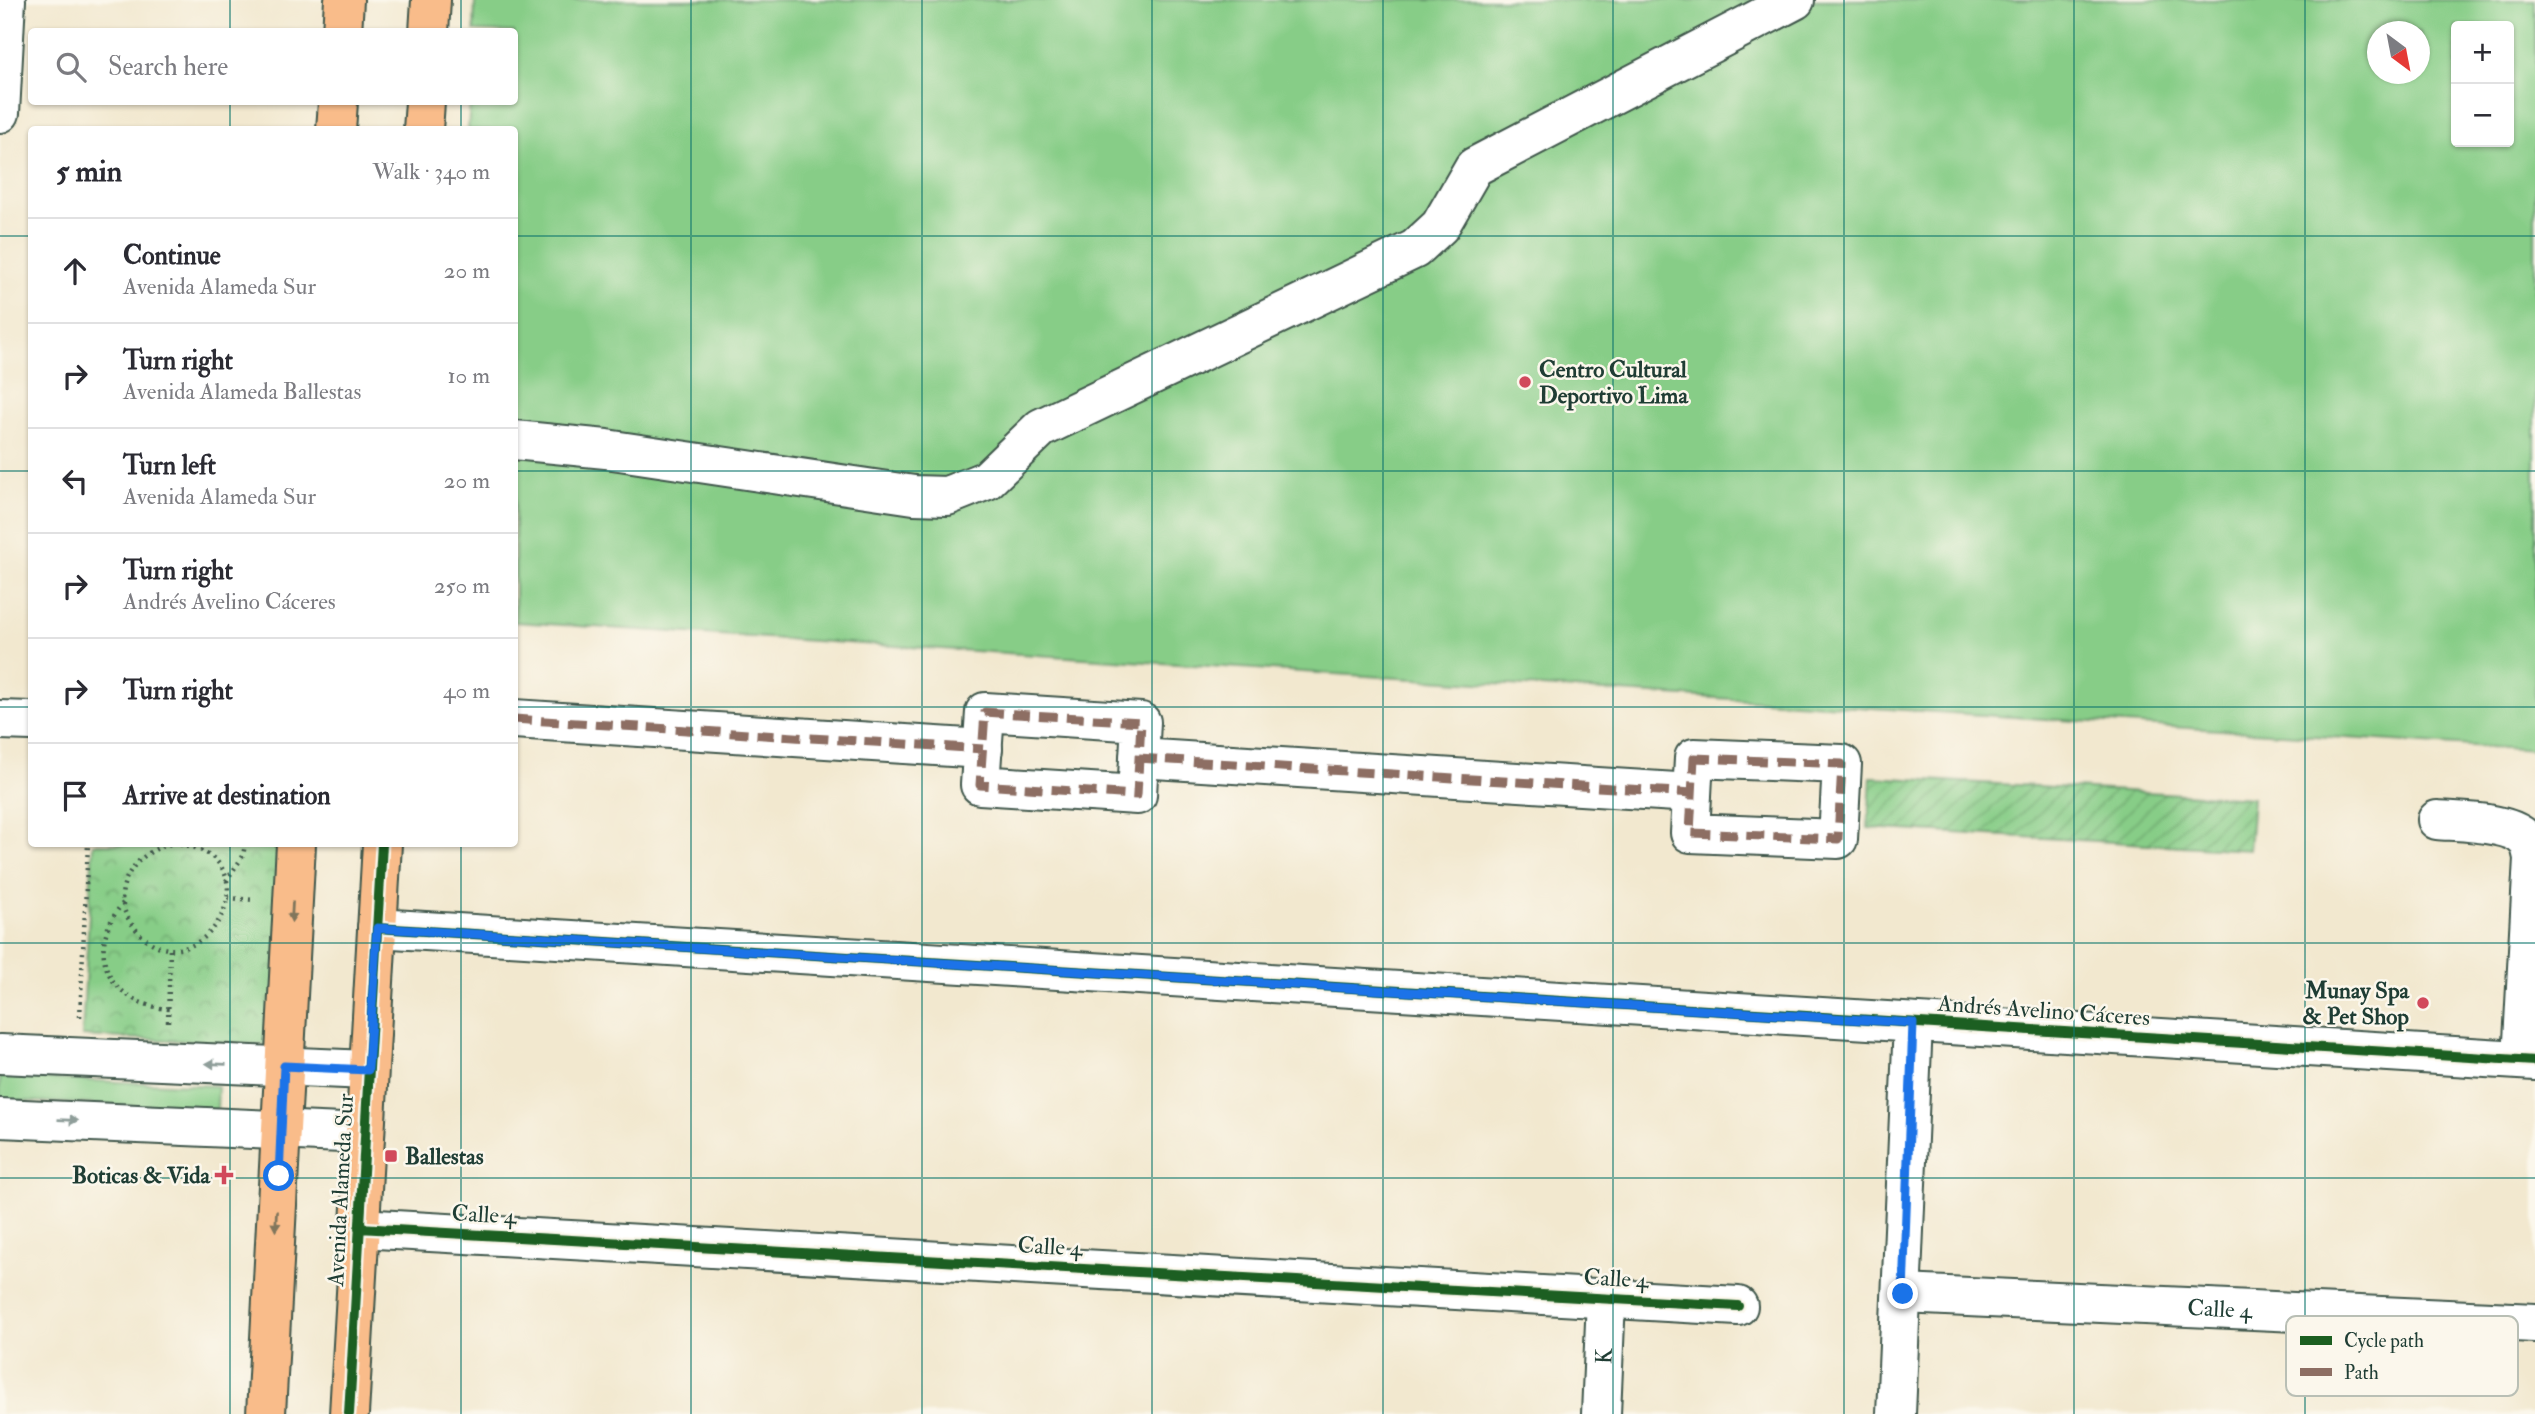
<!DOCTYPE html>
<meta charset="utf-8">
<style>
:root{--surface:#fff;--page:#f7f7f7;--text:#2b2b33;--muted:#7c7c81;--line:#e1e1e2}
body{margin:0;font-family:"IM FELL Double Pica",serif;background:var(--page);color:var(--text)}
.controls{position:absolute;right:21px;top:21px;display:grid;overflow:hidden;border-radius:7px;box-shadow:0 2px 5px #0004}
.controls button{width:63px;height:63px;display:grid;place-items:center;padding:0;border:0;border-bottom:2px solid var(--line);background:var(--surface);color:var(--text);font:35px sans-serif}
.compass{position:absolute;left:2367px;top:21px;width:63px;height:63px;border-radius:50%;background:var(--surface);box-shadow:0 2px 5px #0004;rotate:148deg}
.stop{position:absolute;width:21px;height:21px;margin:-16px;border:5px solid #1a73e8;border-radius:50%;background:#fff}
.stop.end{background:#1a73e8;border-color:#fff;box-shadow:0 2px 7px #0008}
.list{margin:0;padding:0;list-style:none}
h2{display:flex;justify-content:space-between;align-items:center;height:91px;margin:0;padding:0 28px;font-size:30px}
h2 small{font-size:23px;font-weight:400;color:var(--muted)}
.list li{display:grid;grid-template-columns:46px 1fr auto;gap:21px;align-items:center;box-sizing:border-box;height:105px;padding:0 28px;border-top:2px solid var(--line)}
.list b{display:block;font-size:26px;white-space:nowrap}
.list p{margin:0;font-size:23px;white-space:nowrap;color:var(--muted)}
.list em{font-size:23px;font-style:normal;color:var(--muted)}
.icon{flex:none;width:38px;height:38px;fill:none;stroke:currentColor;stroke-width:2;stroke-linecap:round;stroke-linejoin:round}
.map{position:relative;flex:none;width:2535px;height:1414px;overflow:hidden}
.search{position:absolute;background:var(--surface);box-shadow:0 2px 5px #0004;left:28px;top:28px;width:490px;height:77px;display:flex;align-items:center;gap:18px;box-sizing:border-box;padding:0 24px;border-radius:7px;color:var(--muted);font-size:26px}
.panel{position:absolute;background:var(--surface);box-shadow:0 2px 5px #0004;left:28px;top:126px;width:490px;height:721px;border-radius:7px}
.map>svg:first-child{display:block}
.grass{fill:#87cd87;stroke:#53855e;stroke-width:2;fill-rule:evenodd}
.park{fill:url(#park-crowns);stroke:#53855e;stroke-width:2}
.garden{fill:url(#garden-furrows);stroke:#53855e;stroke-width:2}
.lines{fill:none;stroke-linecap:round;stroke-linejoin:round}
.minor-casing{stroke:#3f574b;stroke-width:42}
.major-casing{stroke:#3f574b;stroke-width:42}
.path{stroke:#3f574b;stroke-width:4.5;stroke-dasharray:2 5;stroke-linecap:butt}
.minor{stroke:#fff;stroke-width:38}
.major{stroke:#f9bc8a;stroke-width:38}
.quiet{stroke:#8d6e63;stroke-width:9;stroke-dasharray:18 9;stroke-linecap:butt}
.cycleway-casing{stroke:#fbf7ec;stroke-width:15}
.cycleway{stroke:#1b5e20;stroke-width:10}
.oneway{fill:#81765b}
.oneway2{fill:#8f9e9a}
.route{stroke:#1a73e8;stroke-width:9}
.grid{fill:none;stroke:#0f766e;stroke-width:2;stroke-opacity:0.55}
.poi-dot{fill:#d1495b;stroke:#fbf7ec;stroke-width:2.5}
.labels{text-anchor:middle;stroke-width:5;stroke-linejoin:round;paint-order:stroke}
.poi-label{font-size:23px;font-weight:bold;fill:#1f3d34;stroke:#fbf7ec;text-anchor:start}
.street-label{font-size:23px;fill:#1f3d34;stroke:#fbf7ec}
.key{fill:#fbf7ec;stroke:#b9bfb5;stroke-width:2}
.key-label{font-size:19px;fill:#1f3d34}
</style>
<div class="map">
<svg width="2535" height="1414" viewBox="0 0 2535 1414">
<defs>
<pattern id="park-crowns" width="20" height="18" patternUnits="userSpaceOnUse" patternTransform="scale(1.75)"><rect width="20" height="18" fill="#87cd87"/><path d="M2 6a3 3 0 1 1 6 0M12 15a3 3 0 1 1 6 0" fill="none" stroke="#6ea86f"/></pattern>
<pattern id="garden-furrows" width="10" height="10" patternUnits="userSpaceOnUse" patternTransform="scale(1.75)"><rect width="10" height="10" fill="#87cd87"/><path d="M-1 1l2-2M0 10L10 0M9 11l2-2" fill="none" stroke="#6ea86f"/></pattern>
</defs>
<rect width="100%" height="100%" fill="#fbf7ec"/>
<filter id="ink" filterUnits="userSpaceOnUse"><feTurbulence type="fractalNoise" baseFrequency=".0143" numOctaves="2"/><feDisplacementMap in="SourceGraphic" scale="14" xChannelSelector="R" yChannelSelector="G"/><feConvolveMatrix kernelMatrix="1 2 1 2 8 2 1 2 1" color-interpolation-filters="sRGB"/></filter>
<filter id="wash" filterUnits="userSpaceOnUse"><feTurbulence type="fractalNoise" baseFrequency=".00686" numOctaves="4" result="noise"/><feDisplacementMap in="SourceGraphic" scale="28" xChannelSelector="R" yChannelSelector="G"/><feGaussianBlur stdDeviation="1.57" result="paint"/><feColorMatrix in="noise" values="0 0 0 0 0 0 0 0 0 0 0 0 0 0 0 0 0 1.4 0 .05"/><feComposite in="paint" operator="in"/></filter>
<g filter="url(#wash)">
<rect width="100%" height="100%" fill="#f2e8cf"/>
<path class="grass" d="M475 0H2535V750L515 622 514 130H468L470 102H514V32L474 31ZM2456 26H2509V142H2456ZM2378 32H2420V74H2378Z
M0 1077 218 1086 217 1110 0 1100Z"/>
<path class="park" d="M93 844H283L272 1045 82 1036Z"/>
<path class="garden" d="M1871 777 2253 798 2249 850 1868 828Z"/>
</g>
<g filter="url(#ink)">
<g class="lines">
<g class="minor-casing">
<g id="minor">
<path d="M0 113 6 0"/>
<path d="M514 440 606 449 914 495 947 496 987 480 1041 428 1415 249 1440 226 1474 167 1795 0"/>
<path d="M985 712 1141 722 1137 795 980 785Z"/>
<path d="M514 719 983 749"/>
<path d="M0 720 32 721"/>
<path d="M1139 758 1692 793"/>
<path d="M1694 758 1842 764 1838 839 1690 833Z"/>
<path d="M2437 820C2460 822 2514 821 2528 842 2531 846 2532 854 2533 858L2522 1060"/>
<path d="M377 928 2535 1061"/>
<path d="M0 1054 368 1070"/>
<path d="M0 1118 365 1134"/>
<path d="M359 1228 1738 1306"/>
<path id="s1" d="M1903 1294 2535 1323"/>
<path id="s2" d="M1601 1414 1606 1299"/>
<path d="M1896 1414 1913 1023"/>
</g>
</g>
<g class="major-casing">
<path id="major" d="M342 32 344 0
M429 32 431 0
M336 130 338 102
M423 130 425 102
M266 1414 296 844
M349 1414 382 844"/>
</g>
<path class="path" d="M170 844C136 852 107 889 131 923 191 1008 287 861 179 844
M226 881 243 856 245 844
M228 898 254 900
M123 903C83 951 108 1004 169 1009
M80 1017 88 844
M168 1022 170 948"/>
<use href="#minor" class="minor"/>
<use href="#major" class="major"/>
<path class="quiet" d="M985 712 1141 722 1137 795 980 785Z
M514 719 983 749
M1139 758 1692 793
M1694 758 1842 764 1838 839 1690 833Z"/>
<g class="cycleway-casing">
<path id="cycleway" d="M377 928 2535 1061
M359 1228 1738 1306
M349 1414 382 844"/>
</g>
<use href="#cycleway" class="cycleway"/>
</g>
<defs><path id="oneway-solid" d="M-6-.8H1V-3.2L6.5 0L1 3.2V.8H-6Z" transform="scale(1.75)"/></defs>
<g class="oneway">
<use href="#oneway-solid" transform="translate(292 912) rotate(93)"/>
<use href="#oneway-solid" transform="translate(276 1221) rotate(93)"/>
</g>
<g class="oneway2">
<use href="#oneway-solid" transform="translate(216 1064) rotate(-178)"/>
<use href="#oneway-solid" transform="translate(68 1120) rotate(2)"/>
</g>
</g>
<g class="lines" filter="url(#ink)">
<path class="route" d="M279 1176 284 1066 368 1070 377 928 1913 1023 1903 1294"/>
</g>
<path class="grid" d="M230 0V32M461 0V32M691 0V1414M922 0V1414M1152 0V1414M1383 0V1414M1613 0V1414M1844 0V1414M2074 0V1414M2305 0V1414M230 102V130M461 102V130M0 236H32M514 236H2535M0 471H32M514 471H2535M0 707H32M514 707H2535M230 844V1414M461 844V1414M0 943H2535M0 1178H2535"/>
<g class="poi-dot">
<circle cx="1525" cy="382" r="7"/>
<circle cx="2423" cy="1003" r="7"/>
<rect x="384" y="1149" width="14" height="14" rx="3.5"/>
<path d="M220.5 1164.5h7v7h7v7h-7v7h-7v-7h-7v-7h7z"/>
</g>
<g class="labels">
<g class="poi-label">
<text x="1539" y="377">Centro Cultural<tspan x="1539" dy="26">Deportivo Lima</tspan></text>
<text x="2409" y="998" text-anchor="end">Munay Spa<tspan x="2409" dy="26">&amp; Pet Shop</tspan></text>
<text x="405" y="1164">Ballestas</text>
<text x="210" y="1183" text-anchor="end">Boticas &amp; Vida</text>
</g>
<g class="street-label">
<text transform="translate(2044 1010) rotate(4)" y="8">Andrés Avelino Cáceres</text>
<text transform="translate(340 1190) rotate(-87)" y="8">Avenida Alameda Sur</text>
<text transform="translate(484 1214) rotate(3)" y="8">Calle 4</text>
<text transform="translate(1050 1246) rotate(3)" y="8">Calle 4</text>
<text transform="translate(1616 1278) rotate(3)" y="8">Calle 4</text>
<text dy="8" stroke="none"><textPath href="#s1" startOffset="317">Calle 4</textPath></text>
<text dy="8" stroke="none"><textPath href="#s2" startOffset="58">K</textPath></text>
</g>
</g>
<rect x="2286" y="1316" width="232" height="80" rx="10" class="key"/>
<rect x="2300" y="1336" width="32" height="9" fill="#1b5e20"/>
<rect x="2300" y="1368" width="32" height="8" fill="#8d6e63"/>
<g class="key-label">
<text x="2344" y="1347">Cycle path</text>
<text x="2344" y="1379">Path</text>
</g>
</svg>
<div class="controls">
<button>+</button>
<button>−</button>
</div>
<svg class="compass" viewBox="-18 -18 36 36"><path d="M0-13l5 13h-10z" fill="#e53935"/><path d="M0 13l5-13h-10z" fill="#7c7c81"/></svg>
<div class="stop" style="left:279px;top:1176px"></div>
<div class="stop end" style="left:1903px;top:1294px"></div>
<div class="search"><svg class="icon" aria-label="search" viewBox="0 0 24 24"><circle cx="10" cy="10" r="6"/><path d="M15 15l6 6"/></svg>Search here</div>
<section class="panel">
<h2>5 min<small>Walk · 340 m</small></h2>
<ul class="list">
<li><svg class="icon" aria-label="ahead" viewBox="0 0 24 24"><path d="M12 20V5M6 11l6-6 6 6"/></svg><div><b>Continue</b><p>Avenida Alameda Sur</p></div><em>20 m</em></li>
<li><svg class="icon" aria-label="right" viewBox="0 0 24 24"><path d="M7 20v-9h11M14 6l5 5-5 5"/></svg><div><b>Turn right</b><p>Avenida Alameda Ballestas</p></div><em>10 m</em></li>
<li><svg class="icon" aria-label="left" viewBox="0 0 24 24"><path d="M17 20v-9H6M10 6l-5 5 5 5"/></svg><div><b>Turn left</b><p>Avenida Alameda Sur</p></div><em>20 m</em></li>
<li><svg class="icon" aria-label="right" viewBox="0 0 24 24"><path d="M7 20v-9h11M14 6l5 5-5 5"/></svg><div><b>Turn right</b><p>Andrés Avelino Cáceres</p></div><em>250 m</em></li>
<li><svg class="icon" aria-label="right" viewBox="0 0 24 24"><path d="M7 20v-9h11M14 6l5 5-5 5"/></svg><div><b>Turn right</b></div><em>40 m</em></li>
<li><svg class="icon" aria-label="arrive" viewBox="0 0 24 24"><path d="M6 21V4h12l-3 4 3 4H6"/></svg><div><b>Arrive at destination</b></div></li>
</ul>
</section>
</div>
